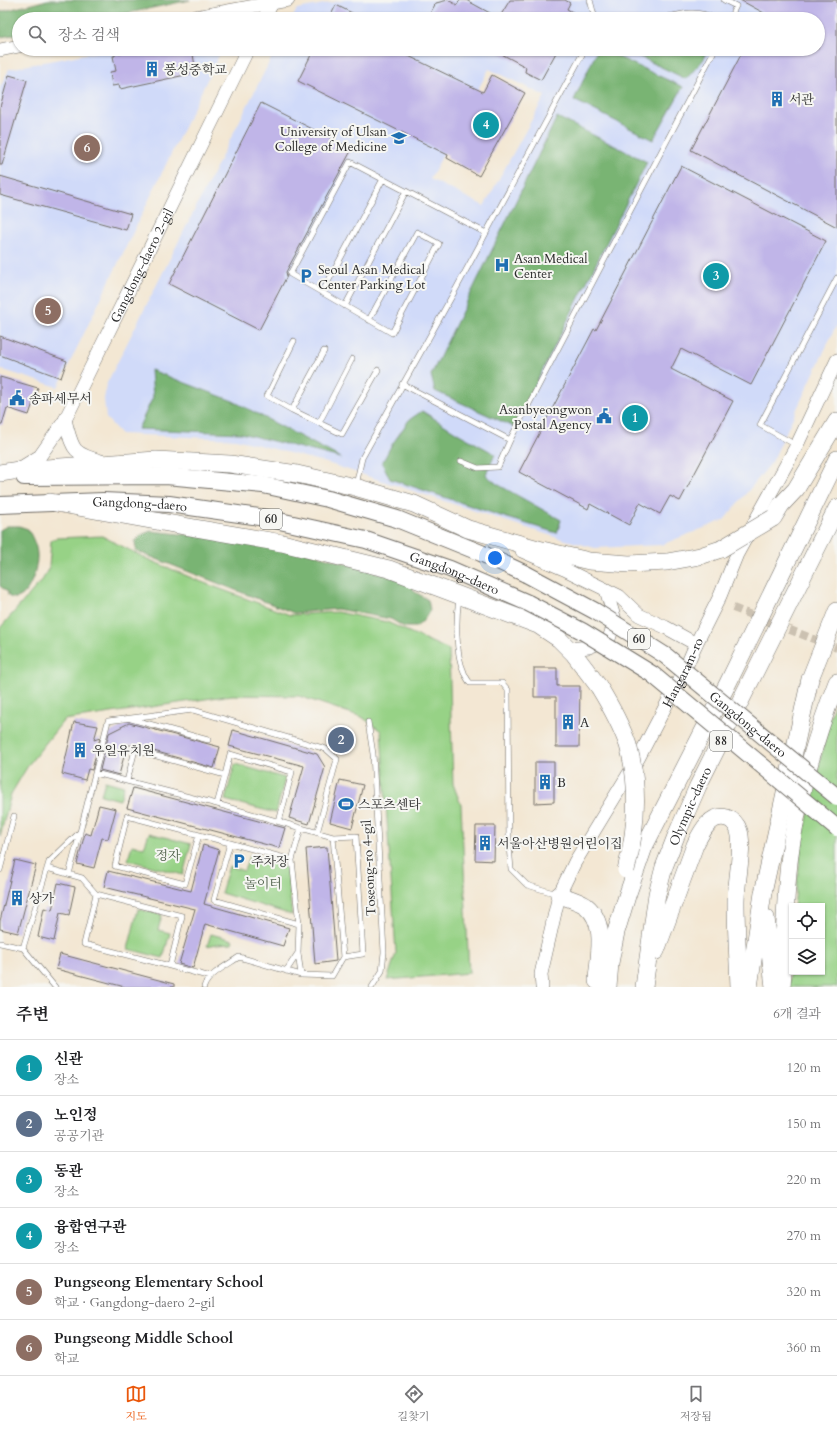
<!DOCTYPE html>
<html lang="ko">
<meta charset="utf-8">
<style>
:root{--surface:#fff;--page:#f2f2f2;--text:#202124;--muted:#757577;--line:#e0e0e0;--accent:#ea580c}
body{margin:0;font-family:Cardo,"Noto Serif KR",serif;background:var(--page);color:var(--text)}
.controls{position:absolute;right:12px;bottom:12px;display:grid;overflow:hidden;border-radius:0px;box-shadow:0 1px 3px #0004}
.controls button{width:36px;height:36px;display:grid;place-items:center;padding:0;border:0;border-bottom:1px solid var(--line);background:var(--surface);color:var(--text);font:20px sans-serif}
.you{position:absolute;left:495px;top:558px;width:14px;height:14px;margin:-10px;border:3px solid #fff;border-radius:50%;background:#1a73e8;box-shadow:0 0 0 6px #1a73e833}
.badge{display:grid;place-items:center;width:26px;height:26px;border-radius:50%;background:var(--accent);color:#fff;font-size:13px;font-weight:700}
.pin{position:absolute;translate:-50% -50%;border:2px solid #fff;box-shadow:0 1px 4px #0006}
.list{margin:0;padding:0;list-style:none}
h2{display:flex;justify-content:space-between;align-items:center;height:52px;margin:0;padding:0 16px;font-size:17px}
h2 small{font-size:13px;font-weight:400;color:var(--muted)}
.list li{display:grid;grid-template-columns:26px 1fr auto;gap:12px;align-items:center;box-sizing:border-box;height:56px;padding:0 16px;border-top:1px solid var(--line)}
.list b{display:block;font-size:15px;white-space:nowrap}
.list p{margin:0;font-size:13px;white-space:nowrap;color:var(--muted)}
.list em{font-size:13px;font-style:normal;color:var(--muted)}
.icon{flex:none;width:22px;height:22px;fill:none;stroke:currentColor;stroke-width:2;stroke-linecap:round;stroke-linejoin:round}
.map{position:relative;flex:none;width:837px;height:987px;overflow:hidden}
.search{position:absolute;background:var(--surface);box-shadow:0 1px 3px #0004;left:12px;right:12px;top:12px;height:44px;display:flex;align-items:center;gap:10px;box-sizing:border-box;padding:0 14px;border-radius:22px;color:var(--muted);font-size:15px}
.sheet{height:388px;background:var(--surface)}
nav{display:flex;justify-content:space-around;align-items:center;box-sizing:border-box;height:56px;border-top:1px solid var(--line);background:var(--surface);font-size:11px;color:var(--muted)}
nav a{display:grid;justify-items:center;gap:2px}
nav .on{color:var(--accent)}
.map>svg:first-child{display:block}
.built{fill:#d0daf9;fill-rule:evenodd}
.green{fill:#97d286;stroke:#617e58}
.forest{fill:#79b473;stroke:#52704f}
.building{fill:#c0b5e8}
.lines{fill:none;stroke-linecap:round;stroke-linejoin:round}
.pedestrian-tunnel{stroke:#cbc1b1;stroke-width:8;stroke-dasharray:8 4;stroke-linecap:butt}
.service-casing{stroke:#716d66;stroke-width:6}
.tertiary-casing{stroke:#716d66;stroke-width:14}
.primary-casing{stroke:#716d66;stroke-width:18}
.trunk-casing{stroke:#716d66;stroke-width:18}
.service{stroke:#fff;stroke-width:5}
.tertiary{stroke:#fff;stroke-width:13}
.primary{stroke:#fff;stroke-width:16}
.trunk{stroke:#fff;stroke-width:17}
.primary-bridge-casing{stroke:#716d66;stroke-width:18;stroke-linecap:butt}
.trunk-bridge-casing{stroke:#716d66;stroke-width:18;stroke-linecap:butt}
.primary-bridge{stroke:#fff;stroke-width:16}
.trunk-bridge{stroke:#fff;stroke-width:17}
.labels{text-anchor:middle;stroke-width:4;stroke-linejoin:round;paint-order:stroke}
.shield{fill:#f6f6f2;stroke:#686867;stroke-width:1}
.shield-label{font-size:12px;font-weight:bold;fill:#2b2b2b}
.poi-label{font-size:13px;fill:#2b2b2b;stroke:#f6f6f2;text-anchor:start}
.street-label{font-size:13px;fill:#2b2b2b;stroke:#f6f6f2}
.park-label{font-size:13px;fill:#4b5d46;stroke:#f6f6f2}
</style>
<div class="map">
<svg width="837" height="987" viewBox="0 0 837 987">
<rect width="100%" height="100%" fill="#f6f6f2"/>
<filter id="ink" filterUnits="userSpaceOnUse"><feTurbulence type="fractalNoise" baseFrequency=".025" numOctaves="2"/><feDisplacementMap in="SourceGraphic" scale="8" xChannelSelector="R" yChannelSelector="G"/><feConvolveMatrix kernelMatrix="1 2 1 2 8 2 1 2 1" color-interpolation-filters="sRGB"/></filter>
<filter id="wash" filterUnits="userSpaceOnUse"><feTurbulence type="fractalNoise" baseFrequency=".012" numOctaves="4" result="noise"/><feDisplacementMap in="SourceGraphic" scale="16" xChannelSelector="R" yChannelSelector="G"/><feGaussianBlur stdDeviation="0.9" result="paint"/><feColorMatrix in="noise" values="0 0 0 0 0 0 0 0 0 0 0 0 0 0 0 0 0 1.4 0 .05"/><feComposite in="paint" operator="in"/></filter>
<g filter="url(#wash)">
<rect width="100%" height="100%" fill="#f3e7d3"/>
<path class="built" d="M345 0H837V324L772 462 724 520 661 545 595 548 555 537 327 463 236 439 121 434 106 418 104 399 107 383 276 49H818V19H292L297 9ZM489 69 545 96 484 206 430 179Z
M110 49H222L58 387 0 369V88L9 69Z"/>
<path class="green" d="M102 536 145 558 199 581 290 615 337 612 387 622 449 650 453 784 461 805 469 973 387 980 396 953 381 731 362 717 299 696 232 695 64 720 29 764 11 794 0 837V628L43 579 49 567 51 541 56 538Z
M837 696V987H789L792 934V972H822V906H794L802 843 829 720Z
M235 764 285 778 276 813 225 800Z
M105 781 124 786 120 800 101 795Z
M149 833 191 844 183 875 128 860 132 845 144 848Z
M249 856 287 867 292 915 221 893 229 866 244 871Z
M138 909 162 915 158 930 170 933 163 958 128 949Z
M211 934 233 940 232 943 217 944 207 946Z"/>
<path class="forest" d="M48 0H190L100 19H19V34L0 37V12Z
M598 49H601L683 87 653 140 574 100Z
M628 49H706L704 59 686 79 628 51Z
M557 117 647 162 514 427 435 391 431 375Z
M151 370 233 401 341 458 241 433 138 429 153 397Z
M422 411 459 434 495 454 486 475 497 484 561 520 557 533 501 516 390 479 382 463 391 446 409 420Z
M7 526H19L28 529C32 537 37 546 37 555 38 567 28 605 10 597 6 595 9 595 7 592 6 590 2 588 0 586V530Z
M151 531 283 545 409 582 415 592 428 600 430 610 424 620 416 627H404L391 619 337 609 294 613 136 551 135 541 141 535Z"/>
<g id="blocks">
<path class="building" d="M448 0 457 5 460 0H466L499 18 510 0H565L570 3 567 9 585 19H437L429 15 436 3Z
M740 0H837V227L691 150 744 49H818V19H760L764 13Z
M336 5 364 19H329Z
M140 49H192L195 66 188 67 190 74 120 89 119 85 112 86 110 72 116 71 113 56H115V54Z
M314 49H394L483 92 492 75 525 93 479 176 447 158 448 155 298 81Z
M492 49H558L541 80 525 72 526 67Z
M9 75 27 80 2 165H0V107Z
M261 103 352 149 286 272 287 276 259 330 169 284Z
M681 166 826 241 751 385 681 349 671 369 733 401 680 501 670 496 660 514 640 503 629 525 590 504 588 509 519 472 594 329 596 330Z
M0 176 131 214 126 230 0 195Z
M0 336 67 361 61 378 0 355Z
M0 377 38 388 29 415 7 408 2 425H0Z
M534 668H557V686H580L579 747H556V697H534Z
M74 722 98 726 94 740 100 738 92 770 88 769 85 780 62 774Z
M129 723 220 747 214 768 136 746 127 745 119 775 100 770 109 733Z
M329 741a12 12 0 1 1 24 0a12 12 0 1 1-24 0Z
M233 730 317 754 325 767 309 824 289 818 304 766 229 746Z
M535 762H554V802L535 803Z
M340 780 363 785 352 828 330 822Z
M133 788 285 828 279 848 127 808Z
M99 805 116 809 108 839 102 838 94 868 77 864 85 833 91 835Z
M476 826H495L494 861 475 860Z
M203 845 219 850 204 904 289 928 283 946 205 924 193 968 179 964 195 909 104 887 108 871 191 891Z
M327 847 336 961 315 964 306 849Z
M15 860 36 865 18 933 0 929V921Z
M58 883 75 887 69 915 60 913 54 941 38 937 44 908 52 910Z
M60 954 174 984V987H125L56 969Z"/>
</g>
</g>
<g filter="url(#ink)">
<use href="#blocks" fill-opacity="0" stroke="#716d66" stroke-width="1"/>
<g class="lines">
<path class="pedestrian-tunnel" d="M733 608 837 648"/>
<g class="service-casing">
<path id="service" d="M590 0 595 19
M724 0 736 6 732 14 726 19
M659 19C678 15 697 8 714 19
M322 293 383 179
M345 306 406 191
M369 320 417 232 439 244 392 333 290 274 350 162 486 233
M294 341 267 396 292 410 324 351
M352 359 319 423 342 434 378 370
M402 384 510 440 715 49
M292 410 319 423
M796 445 760 425 837 278
M461 461 478 468 498 467 510 440
M356 485 362 458 457 287 585 49
M459 597C456 619 455 653 464 672 465 676 468 680 470 683H502L508 690 509 846 511 869 527 885 557 894
M131 719 208 740
M368 722 373 754 384 952 382 971 372 987
M95 773 108 721 193 710 326 749 337 759 317 833
M127 781 135 750 225 775 230 754 292 772 279 822
M217 804 225 775
M301 828 333 837
M199 835 185 884 115 866 127 816 230 843
M47 868 82 878 96 894
M0 870 14 816
M69 874 80 833
M96 894 182 916 170 966 84 944Z
M0 943 23 948 49 862 80 832 95 773 217 804 301 828 292 860
M23 948 55 987
M298 953 301 975
M170 966 211 977
M286 971 298 953 299 924 292 860 230 843 214 900 299 924
M204 987C207 975 229 964 239 957L301 975 332 976 343 957 333 837 356 836 363 954 343 957"/>
</g>
<g class="tertiary-casing">
<g id="tertiary">
<path d="M185 19 288 0"/>
<path d="M264 19 272 3"/>
<path d="M0 50 19 46"/>
<path d="M65 420C73 449 71 453 101 461"/>
<path id="s1" d="M19 469 40 456 65 420 248 49"/>
<path d="M522 551 564 569 619 596 639 615 665 627 696 644"/>
<path d="M569 649 589 647 609 639 615 620 606 590"/>
<path id="s2" d="M542 987 541 974 559 895 575 862 639 757 686 667 696 644 720 596 737 554 797 445 837 360"/>
</g>
</g>
<g class="primary-casing">
<g id="primary">
<path d="M24 477 166 476 263 485 328 499 397 519 481 553 526 574"/>
<path id="s3" d="M0 505 103 501 169 504 266 518 366 540 450 569 528 603"/>
</g>
</g>
<g class="trunk-casing">
<g id="trunk">
<path d="M0 473 19 470 156 460 230 464 297 474 355 487 414 504 468 529 538 549 589 561 629 564 667 562 700 556 721 549"/>
<path d="M50 502 195 528 282 543 389 569 538 625 559 639 574 654 599 687"/>
<path d="M773 518 781 505 796 489 837 421"/>
<path d="M559 895C568 898 579 901 586 906 608 924 598 957 597 981"/>
<path d="M766 918 774 987"/>
<path d="M656 951 695 845C701 833 710 813 727 818 733 820 737 825 739 831 744 848 736 882 736 901 736 930 738 958 739 987"/>
<path d="M608 987 610 963 616 932 627 896 644 847 728 683 837 459"/>
<path id="s4" d="M644 987 657 894 664 867 676 836 698 786 837 508"/>
<path d="M749 987 763 893 810 679 837 611"/>
<path d="M782 987C785 940 784 893 791 847 799 794 817 732 837 682"/>
</g>
</g>
<use href="#service" class="service"/>
<use href="#tertiary" class="tertiary"/>
<use href="#primary" class="primary"/>
<use href="#trunk" class="trunk"/>
<g class="primary-bridge-casing">
<g id="primary-bridge">
<path id="s5" d="M526 574 595 611 666 656 837 797"/>
<path d="M528 603 582 631 652 674 837 828"/>
</g>
</g>
<g class="trunk-bridge-casing">
<path id="trunk-bridge" d="M721 549 773 518
M599 687C610 705 621 725 628 745 640 787 637 828 626 870"/>
</g>
<use href="#primary-bridge" class="primary-bridge"/>
<use href="#trunk-bridge" class="trunk-bridge"/>
</g>
</g>
<defs>
<g id="building-bare" transform="scale(1.2)"><path d="M-4-6H4V6H1V3H-1V6H-4ZM-2.5-4.3h1.7v1.8h-1.7ZM.8-4.3h1.7v1.8H.8ZM-2.5-1h1.7V.8h-1.7ZM.8-1h1.7V.8H.8Z" fill="#1f6fb2" stroke="#f6f6f2" stroke-width="2.5" paint-order="stroke"/></g>
<g id="university-bare" transform="scale(1.2)"><path d="M0-5L7-2L0 1L-7-2ZM-4 1L0 2.5L4 1V4Q0 6-4 4Z" fill="#1f6fb2" stroke="#f6f6f2" stroke-width="2.5" paint-order="stroke"/></g>
<g id="hospital-bare" transform="scale(1.2)"><path d="M-5-5h3v3.5h4V-5h3V5h-3V1.5h-4V5h-3Z" fill="#1f6fb2" stroke="#f6f6f2" stroke-width="2.5" paint-order="stroke"/></g>
<g id="parking-bare" transform="scale(1.2)"><path d="M-3.5-5.5H1a3.5 3.5 0 0 1 0 7H-1V5.5H-3.5ZM-1-3.4V-.6H.8a1.4 1.4 0 0 0 0-2.8Z" fill="#1f6fb2" stroke="#f6f6f2" stroke-width="2.5" paint-order="stroke"/></g>
<g id="civic-bare" transform="scale(1.2)"><path d="M-.6-6.5H3V-4.5H.6V-3L4-1V1h2V6H-6V1h2V-1L-.6-3ZM-1.2 2.5V6h2.4V2.5Z" fill="#1f6fb2" stroke="#f6f6f2" stroke-width="2.5" paint-order="stroke"/></g>
<g id="stadium-bare" transform="scale(1.2)"><path d="M0-5a6.5 5 0 1 0 0 10a6.5 5 0 1 0 0-10ZM-3.5-1.8h7v3.6h-7Z" fill="#1f6fb2" stroke="#f6f6f2" stroke-width="2.5" paint-order="stroke"/></g>
</defs>
<g fill-rule="evenodd">
<use href="#building-bare" x="152" y="69"/>
<use href="#building-bare" x="777" y="99"/>
<use href="#university-bare" x="399" y="138"/>
<use href="#hospital-bare" x="502" y="265"/>
<use href="#parking-bare" x="306" y="276"/>
<use href="#civic-bare" x="17" y="398"/>
<use href="#civic-bare" x="604" y="416"/>
<use href="#building-bare" x="568" y="722"/>
<use href="#building-bare" x="80" y="750"/>
<use href="#building-bare" x="545" y="782"/>
<use href="#stadium-bare" x="346" y="804"/>
<use href="#building-bare" x="485" y="843"/>
<use href="#parking-bare" x="239" y="861"/>
<use href="#building-bare" x="17" y="898"/>
</g>
<g class="labels">
<g class="shield">
<rect x="260" y="509" width="22" height="20" rx="3"/>
<rect x="628" y="629" width="22" height="20" rx="3"/>
<rect x="710" y="731" width="22" height="20" rx="3"/>
</g>
<g class="shield-label">
<text x="271" y="523">60</text>
<text x="639" y="643">60</text>
<text x="721" y="745">88</text>
</g>
<g class="poi-label">
<text x="164" y="74">풍성중학교</text>
<text x="789" y="104">서관</text>
<text x="387" y="136" text-anchor="end">University of Ulsan<tspan x="387" dy="15">College of Medicine</tspan></text>
<text x="514" y="263">Asan Medical<tspan x="514" dy="15">Center</tspan></text>
<text x="318" y="274">Seoul Asan Medical<tspan x="318" dy="15">Center Parking Lot</tspan></text>
<text x="29" y="403">송파세무서</text>
<text x="592" y="414" text-anchor="end">Asanbyeongwon<tspan x="592" dy="15">Postal Agency</tspan></text>
<text x="580" y="727">A</text>
<text x="92" y="755">우일유치원</text>
<text x="557" y="787">B</text>
<text x="358" y="809">스포츠센타</text>
<text x="497" y="848">서울아산병원어린이집</text>
<text x="251" y="866">주차장</text>
<text x="29" y="903">상가</text>
</g>
<g class="street-label">
<text dy="5" stroke="none"><textPath href="#s1" startOffset="241">Gangdong-daero 2-gil</textPath></text>
<text dy="5" stroke="none"><textPath href="#s3" startOffset="140">Gangdong-daero</textPath></text>
<text dy="5" stroke="none"><textPath href="#s3" startOffset="464">Gangdong-daero</textPath></text>
<text dy="5" stroke="none"><textPath href="#s2" startOffset="349">Hangaram-ro</textPath></text>
<text dy="5" stroke="none"><textPath href="#s5" startOffset="269">Gangdong-daero</textPath></text>
<text dy="5" stroke="none"><textPath href="#s4" startOffset="188">Olympic-daero</textPath></text>
<text transform="translate(368 868) rotate(-93)" y="5">Toseong-ro 4-gil</text>
</g>
<g class="park-label">
<text x="168" y="860">정자</text>
<text x="263" y="888">놀이터</text>
</g>
</g>
</svg>
<div class="controls">
<button><svg class="icon" aria-label="locate" viewBox="0 0 24 24"><circle cx="12" cy="12" r="6"/><path d="M12 2v4M12 18v4M2 12h4M18 12h4"/></svg></button>
<button><svg class="icon" aria-label="layers" viewBox="0 0 24 24"><path d="M12 4l9 5-9 5-9-5zM3 14l9 5 9-5"/></svg></button>
</div>
<div class="you"></div>
<div class="pin badge" style="left:635px;top:418px;background:#0f9aa8">1</div>
<div class="pin badge" style="left:341px;top:740px;background:#5c6f8a">2</div>
<div class="pin badge" style="left:716px;top:276px;background:#0f9aa8">3</div>
<div class="pin badge" style="left:486px;top:125px;background:#0f9aa8">4</div>
<div class="pin badge" style="left:48px;top:311px;background:#8d6e63">5</div>
<div class="pin badge" style="left:87px;top:148px;background:#8d6e63">6</div>
<div class="search"><svg class="icon" aria-label="search" viewBox="0 0 24 24"><circle cx="10" cy="10" r="6"/><path d="M15 15l6 6"/></svg>장소 검색</div>
</div>
<section class="sheet">
<h2>주변<small>6개 결과</small></h2>
<ul class="list">
<li><span class="badge" style="background:#0f9aa8">1</span><div><b>신관</b><p>장소</p></div><em>120 m</em></li>
<li><span class="badge" style="background:#5c6f8a">2</span><div><b>노인정</b><p>공공기관</p></div><em>150 m</em></li>
<li><span class="badge" style="background:#0f9aa8">3</span><div><b>동관</b><p>장소</p></div><em>220 m</em></li>
<li><span class="badge" style="background:#0f9aa8">4</span><div><b>융합연구관</b><p>장소</p></div><em>270 m</em></li>
<li><span class="badge" style="background:#8d6e63">5</span><div><b>Pungseong Elementary School</b><p>학교 · Gangdong-daero 2-gil</p></div><em>320 m</em></li>
<li><span class="badge" style="background:#8d6e63">6</span><div><b>Pungseong Middle School</b><p>학교</p></div><em>360 m</em></li>
</ul>
</section>
<nav>
<a class="on"><svg class="icon" aria-label="map" viewBox="0 0 24 24"><path d="M3 6l6-2 6 2 6-2v14l-6 2-6-2-6 2zM9 4v14M15 6v14"/></svg>지도</a>
<a><svg class="icon" aria-label="directions" viewBox="0 0 24 24"><path d="M12 3l9 9-9 9-9-9zM9 14v-3h6M13 9l2 2-2 2"/></svg>길찾기</a>
<a><svg class="icon" aria-label="saved" viewBox="0 0 24 24"><path d="M7 4h10v16l-5-4-5 4z"/></svg>저장됨</a>
</nav>
